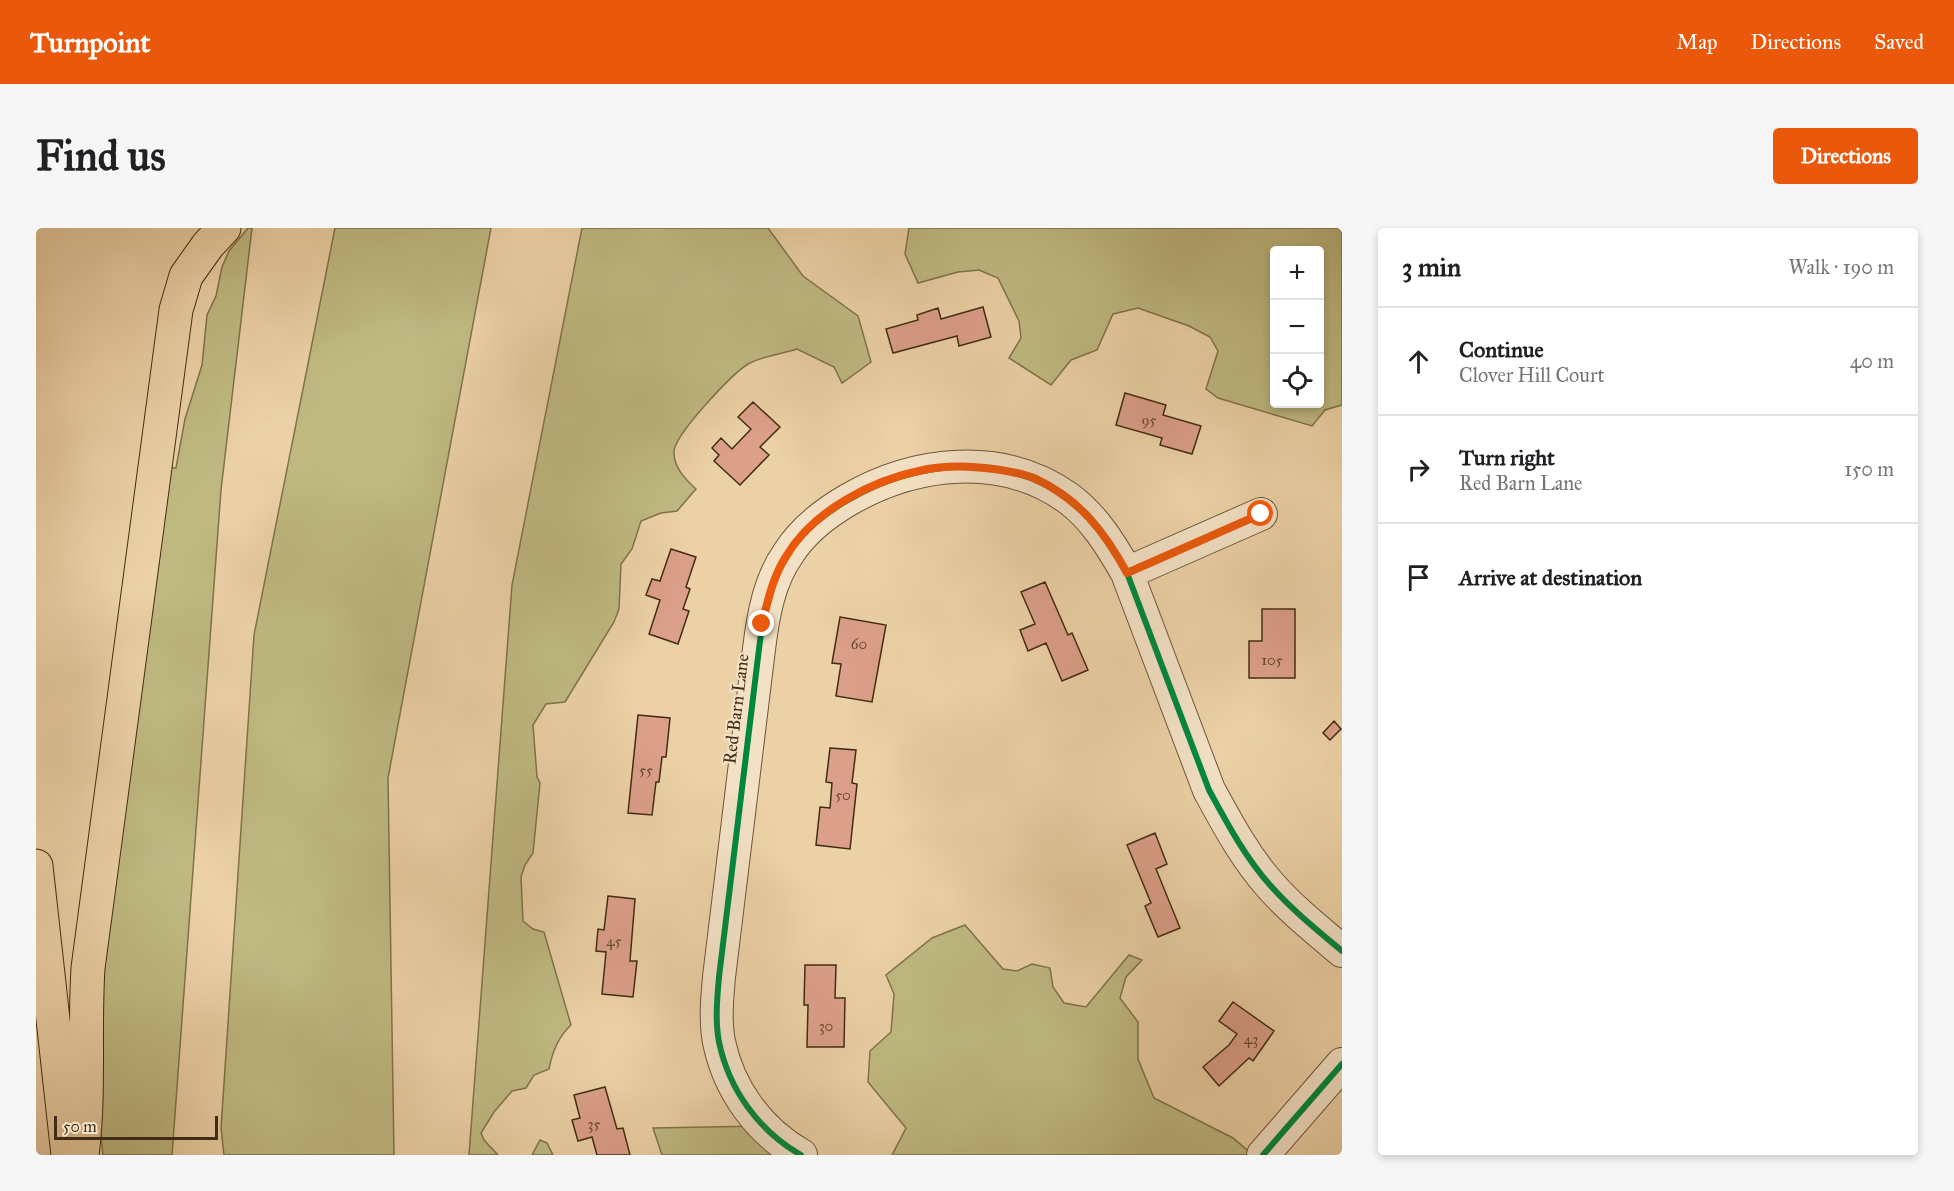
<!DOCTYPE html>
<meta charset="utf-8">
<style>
:root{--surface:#fff;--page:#f6f6f6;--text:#202124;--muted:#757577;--line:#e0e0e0;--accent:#ea580c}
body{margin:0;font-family:"IM FELL Great Primer",serif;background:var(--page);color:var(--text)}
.controls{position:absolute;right:18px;top:18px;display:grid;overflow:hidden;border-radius:6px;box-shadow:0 3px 9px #0003}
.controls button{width:54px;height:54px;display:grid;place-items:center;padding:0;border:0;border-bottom:2px solid var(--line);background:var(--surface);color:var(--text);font:30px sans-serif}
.scale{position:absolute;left:18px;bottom:15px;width:164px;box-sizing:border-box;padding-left:6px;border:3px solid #412d14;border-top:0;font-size:16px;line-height:21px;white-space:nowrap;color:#412d14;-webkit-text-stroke:4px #f3e1c5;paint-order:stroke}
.stop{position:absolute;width:18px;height:18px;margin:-14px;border:4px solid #ea580c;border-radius:50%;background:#fff}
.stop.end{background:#ea580c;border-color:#fff;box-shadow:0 2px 6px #0008}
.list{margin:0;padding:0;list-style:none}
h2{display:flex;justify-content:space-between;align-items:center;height:78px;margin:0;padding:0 24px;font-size:26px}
h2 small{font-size:20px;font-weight:400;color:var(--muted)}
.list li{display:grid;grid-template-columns:39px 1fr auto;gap:18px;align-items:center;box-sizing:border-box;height:108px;padding:0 24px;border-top:2px solid var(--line)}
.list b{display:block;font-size:22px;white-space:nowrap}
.list p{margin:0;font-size:20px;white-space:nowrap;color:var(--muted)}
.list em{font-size:20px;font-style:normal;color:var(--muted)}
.icon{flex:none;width:33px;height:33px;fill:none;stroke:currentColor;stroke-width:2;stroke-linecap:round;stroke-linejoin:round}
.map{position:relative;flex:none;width:1306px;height:927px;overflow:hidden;border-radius:6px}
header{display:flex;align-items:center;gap:36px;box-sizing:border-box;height:84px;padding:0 30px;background:var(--accent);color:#fff}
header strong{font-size:28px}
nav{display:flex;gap:33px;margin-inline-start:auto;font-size:21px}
.intro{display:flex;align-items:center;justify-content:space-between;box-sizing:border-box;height:144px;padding:0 36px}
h1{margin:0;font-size:42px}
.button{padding:15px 27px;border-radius:6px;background:var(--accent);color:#fff;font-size:21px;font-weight:700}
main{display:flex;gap:36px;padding:0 36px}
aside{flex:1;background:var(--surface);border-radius:6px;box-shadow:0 3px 9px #0003}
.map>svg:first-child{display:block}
.green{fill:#bfb981;stroke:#80734a;stroke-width:1.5;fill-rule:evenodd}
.building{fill:#dc9f89;stroke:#412d14;stroke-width:1.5}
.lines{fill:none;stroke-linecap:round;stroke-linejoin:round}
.minor-casing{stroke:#6c5638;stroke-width:34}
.highway-casing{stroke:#412d14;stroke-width:35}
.minor{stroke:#f3e1c5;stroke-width:32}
.highway{stroke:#ecd1a6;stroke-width:33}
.cycleway-casing{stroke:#f3e1c5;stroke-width:10}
.cycleway{stroke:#00873e;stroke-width:6}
.route{stroke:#ea580c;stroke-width:8}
.labels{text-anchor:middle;stroke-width:4.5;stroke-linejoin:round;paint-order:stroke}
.number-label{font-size:15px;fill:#684a31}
.street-label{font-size:18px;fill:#412d14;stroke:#f3e1c5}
</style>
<header>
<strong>Turnpoint</strong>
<nav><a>Map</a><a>Directions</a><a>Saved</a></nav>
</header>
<div class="intro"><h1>Find us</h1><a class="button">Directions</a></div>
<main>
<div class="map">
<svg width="1306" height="927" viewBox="0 0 1306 927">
<rect width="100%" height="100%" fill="#ecd1a6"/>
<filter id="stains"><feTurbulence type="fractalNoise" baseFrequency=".00333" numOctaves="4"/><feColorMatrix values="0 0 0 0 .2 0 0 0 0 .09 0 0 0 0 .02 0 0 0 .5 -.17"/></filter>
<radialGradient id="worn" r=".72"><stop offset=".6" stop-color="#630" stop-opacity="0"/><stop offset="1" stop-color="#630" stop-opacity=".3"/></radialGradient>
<path class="green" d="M212 0H216L185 262 136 927H67L53 797 126 239 140 240 149 191 166 137 171 87 180 68 186 39 193 23Z
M299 0H455L352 550 358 927H188L185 900 218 407Z
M546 0H732L767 48 822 88 835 134 806 155 798 139 761 121C746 126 726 128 712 136 696 146 640 205 638 223 637 239 650 252 660 261L641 283 625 285 605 293 596 321 585 336 583 381 578 394 529 474 510 476 497 497 501 549 504 555 497 625 489 637 485 649 487 693 497 701 508 704 535 797C523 808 516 825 513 841L498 847 490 860 476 863 458 884 445 905 448 912 462 927H433L476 357Z
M873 0H1306V177L1289 182 1276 198 1182 170 1170 161 1182 123 1174 109 1153 98 1102 80 1077 86 1061 122 1035 132 1015 157 973 130 985 110 983 93 962 50 943 42 922 44 882 55 869 26ZM1238 22H1284V176H1238Z
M929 697 967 741 981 743 996 736 1014 740 1017 759 1028 775 1050 779 1093 727 1106 732 1090 749 1084 770 1102 794V831L1118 870 1197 910 1217 927H856L870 900 832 854 834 823 855 804 858 766 850 747 896 710Z
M728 898 741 915 734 927H626L617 900Z
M504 912 511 915 517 927H496Z"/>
<path class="building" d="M947 79 955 109 923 118 921 108 857 125 850 101 882 92 881 87 902 80 905 91Z
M1089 165 1130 177 1127 187 1165 198 1156 226 1124 217 1126 210 1080 197Z
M717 174 744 199 724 219 733 227 704 257 678 233 683 227 676 220 685 210 696 221 715 201 702 189Z
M635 321 660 329 650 359 654 361 647 381 653 383 642 416 613 406 624 372 610 367 616 351 624 353Z
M1009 354 1032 407 1036 405 1052 442 1026 453 1010 415 992 423 984 402 999 396 985 364Z
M1226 381H1259V450H1213V413H1226Z
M804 389 850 397 836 474 800 468 805 436 796 435Z
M602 487 634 490 630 529H626L623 554H620L616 587 592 585Z
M1298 493 1305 501 1294 512 1287 505Z
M794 520 820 522 816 555 821 556 814 621 780 617 784 579 794 580 796 555 790 554Z
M1119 605 1131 636 1120 641 1144 700 1122 709 1109 678 1115 675 1091 617Z
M572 668 599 671 594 733H601L597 769 566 766 570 724 560 723 562 701 568 702Z
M769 737H800L799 770H809L808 819H771L772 777H768Z
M1197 774 1238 803 1217 833 1213 830 1183 858 1167 839 1193 817 1201 806 1183 793Z
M569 859 581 901 587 900 594 927H561L556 909 542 913 536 892 544 890 538 867Z"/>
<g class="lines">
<g class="minor-casing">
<path id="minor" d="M1091 345 1225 286
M765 927C723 903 693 862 683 814 679 793 681 771 683 749L723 421C727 388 733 353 752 326 767 302 788 286 812 272 879 233 966 223 1032 270 1058 289 1075 317 1091 345L1173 562C1191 595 1209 629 1234 657 1255 681 1281 702 1306 723
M1227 927 1306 836"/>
</g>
<g class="highway-casing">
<path id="highway" d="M0 638 32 927
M46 927C54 865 48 802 52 740L140 82 150 48 172 17 188 0"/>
</g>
<use href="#minor" class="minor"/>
<use href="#highway" class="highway"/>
<g class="cycleway-casing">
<path id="cycleway" d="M765 927C723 903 693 862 683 814 679 793 681 771 683 749L723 421C727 388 733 353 752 326 767 302 788 286 812 272 879 233 966 223 1032 270 1058 289 1075 317 1091 345L1173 562C1191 595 1209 629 1234 657 1255 681 1281 702 1306 723
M1227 927 1306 836"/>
</g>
<use href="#cycleway" class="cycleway"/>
</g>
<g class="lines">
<path class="route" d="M726 396C732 372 737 348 751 327 778 282 837 252 887 242 913 236 939 238 965 242 976 244 989 246 1000 251 1044 272 1068 303 1091 345L1225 286"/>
</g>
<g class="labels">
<g class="number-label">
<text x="1113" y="197">95</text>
<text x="823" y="421">60</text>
<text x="1236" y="437">105</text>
<text x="610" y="547">55</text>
<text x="807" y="572">50</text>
<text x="578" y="718">45</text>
<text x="790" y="803">30</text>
<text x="1215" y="816">43</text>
<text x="558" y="901">35</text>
</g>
<g class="street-label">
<text transform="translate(700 481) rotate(-83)" y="6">Red Barn Lane</text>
</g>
</g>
<rect width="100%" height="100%" filter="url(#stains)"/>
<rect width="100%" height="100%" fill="url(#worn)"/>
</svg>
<div class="controls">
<button>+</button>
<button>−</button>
<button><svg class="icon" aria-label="locate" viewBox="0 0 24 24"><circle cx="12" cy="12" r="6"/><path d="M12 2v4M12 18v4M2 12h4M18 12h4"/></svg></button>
</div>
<div class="scale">50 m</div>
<div class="stop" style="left:1225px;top:286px"></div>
<div class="stop end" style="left:726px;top:396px"></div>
</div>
<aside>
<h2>3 min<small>Walk · 190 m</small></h2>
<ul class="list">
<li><svg class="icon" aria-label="ahead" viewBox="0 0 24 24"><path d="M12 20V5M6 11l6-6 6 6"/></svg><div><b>Continue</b><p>Clover Hill Court</p></div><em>40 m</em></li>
<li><svg class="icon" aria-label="right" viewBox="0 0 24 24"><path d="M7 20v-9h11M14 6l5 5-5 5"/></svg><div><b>Turn right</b><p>Red Barn Lane</p></div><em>150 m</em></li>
<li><svg class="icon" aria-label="arrive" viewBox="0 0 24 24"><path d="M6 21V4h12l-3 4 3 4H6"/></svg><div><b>Arrive at destination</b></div></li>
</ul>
</aside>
</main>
